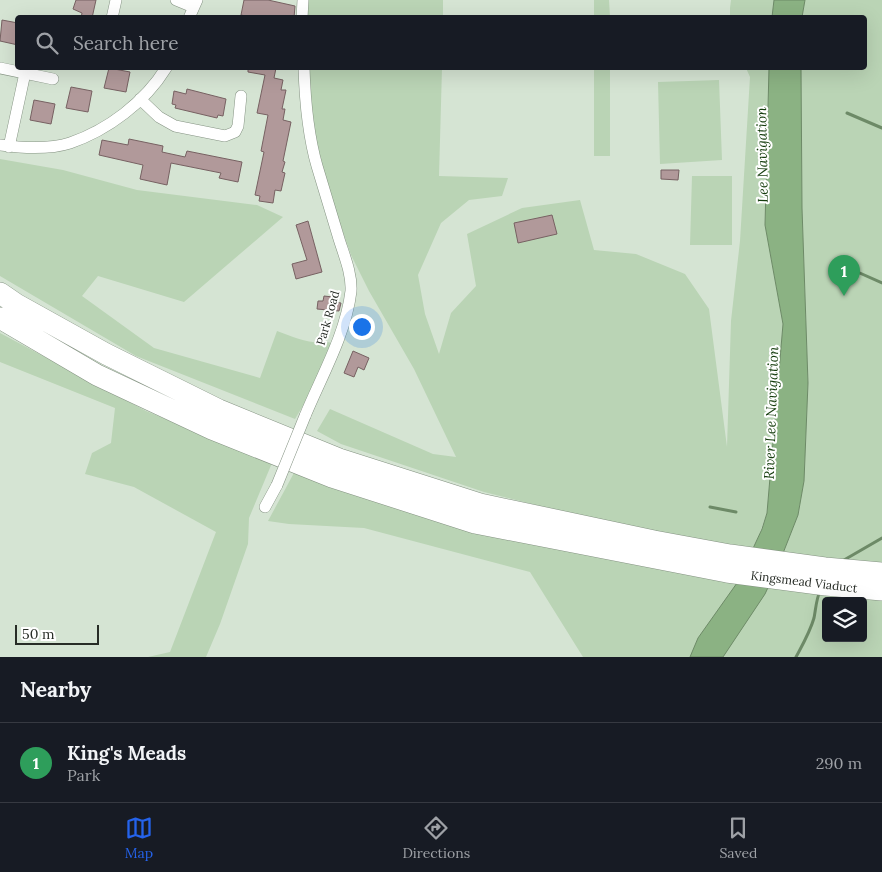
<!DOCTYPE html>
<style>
:root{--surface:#171b24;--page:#242831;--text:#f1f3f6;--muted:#9ea1a6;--line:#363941;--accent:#2563eb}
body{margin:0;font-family:Lora,serif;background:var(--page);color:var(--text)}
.controls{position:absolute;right:15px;bottom:15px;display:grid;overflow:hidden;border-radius:5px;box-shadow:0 5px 20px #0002}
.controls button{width:45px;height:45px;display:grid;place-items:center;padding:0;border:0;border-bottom:1px solid var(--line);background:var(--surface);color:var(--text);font:25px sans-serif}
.scale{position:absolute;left:15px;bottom:12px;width:84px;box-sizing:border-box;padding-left:5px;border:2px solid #272c26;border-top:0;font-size:14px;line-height:18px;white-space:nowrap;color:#272c26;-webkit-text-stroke:4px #fff;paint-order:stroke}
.you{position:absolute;left:361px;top:326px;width:18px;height:18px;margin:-12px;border:4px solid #fff;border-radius:50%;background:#1a73e8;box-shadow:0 0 0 8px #1a73e833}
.badge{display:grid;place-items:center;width:32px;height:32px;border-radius:50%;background:var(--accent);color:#fff;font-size:16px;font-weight:700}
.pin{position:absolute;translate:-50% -41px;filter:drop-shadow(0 1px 2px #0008)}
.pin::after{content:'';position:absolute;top:26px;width:18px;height:15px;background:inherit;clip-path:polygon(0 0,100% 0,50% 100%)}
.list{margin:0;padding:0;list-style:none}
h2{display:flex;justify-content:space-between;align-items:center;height:65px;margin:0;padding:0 20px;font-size:21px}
h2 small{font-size:16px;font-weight:400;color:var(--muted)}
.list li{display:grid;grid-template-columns:32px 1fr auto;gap:15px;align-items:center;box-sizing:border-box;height:80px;padding:0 20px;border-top:1px solid var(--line)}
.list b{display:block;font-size:19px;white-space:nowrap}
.list p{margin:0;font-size:16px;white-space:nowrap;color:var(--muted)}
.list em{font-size:16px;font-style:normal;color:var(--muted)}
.icon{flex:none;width:28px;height:28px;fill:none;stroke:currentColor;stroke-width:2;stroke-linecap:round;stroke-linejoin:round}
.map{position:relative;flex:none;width:882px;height:657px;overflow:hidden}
.search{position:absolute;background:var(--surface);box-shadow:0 5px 20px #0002;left:15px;right:15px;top:15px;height:55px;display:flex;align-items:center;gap:12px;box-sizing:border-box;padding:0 18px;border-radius:5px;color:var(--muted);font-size:19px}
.sheet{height:145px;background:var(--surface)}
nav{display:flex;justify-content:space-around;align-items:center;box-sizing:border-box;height:70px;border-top:1px solid var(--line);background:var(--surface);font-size:14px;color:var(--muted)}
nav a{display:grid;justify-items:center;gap:2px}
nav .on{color:var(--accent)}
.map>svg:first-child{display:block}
.green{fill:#bad4b5;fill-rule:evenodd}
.water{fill:#8bb283;stroke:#6d8a67}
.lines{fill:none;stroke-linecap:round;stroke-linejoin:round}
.stream{stroke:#6d8a67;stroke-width:3}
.building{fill:#b1999a;stroke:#776162}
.street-casing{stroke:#859383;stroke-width:12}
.highway-casing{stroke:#859383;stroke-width:22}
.street{stroke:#fff;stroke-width:11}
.highway{stroke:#fff;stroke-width:21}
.street-bridge-casing{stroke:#859383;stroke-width:12;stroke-linecap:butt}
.street-bridge{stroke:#fff;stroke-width:11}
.labels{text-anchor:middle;stroke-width:4;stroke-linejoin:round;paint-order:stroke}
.street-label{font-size:12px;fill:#272c26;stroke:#fff}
.water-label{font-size:14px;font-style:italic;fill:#143c0c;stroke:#fff}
</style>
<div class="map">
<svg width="882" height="657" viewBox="0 0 882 657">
<rect width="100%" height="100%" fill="#d5e4d3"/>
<path class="green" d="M305 0H443V17L304 18Z
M594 0H609L610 17H594Z
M731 0H774L772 17H730V8Z
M805 0H882V657H583L530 572 364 528 289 524 268 521 295 471 778 566 798 515 804 481 808 383 802 208 801 68H864V18L802 17ZM826 601H863V638H826Z
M306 68H442L439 176 508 178 502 196 469 200 441 223 418 275 425 314 439 354 451 313 476 286 467 234 522 208 580 200 594 250 636 254 685 274 709 309 727 447 731 321 740 241 750 77 746 68H769L765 225 783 324 767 513 753 551 628 528 484 492 341 444 317 431 330 409 433 454 456 457 414 369 369 291 351 255 319 163Z
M594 68H610V156H594Z
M719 80 722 160 660 164 658 82Z
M0 159 63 170 137 190 257 205 283 217 184 302 98 276 82 296 154 348 260 378 277 331C294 337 310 345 328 342L331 343 319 379 295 419 136 356 0 276Z
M692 176H732V245H690Z
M0 333 146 411 272 463 249 518 248 544 220 624 206 657H148L170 652 216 532 134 487 85 474 92 453 111 443 115 408 0 362Z"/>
<path class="water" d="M774 0H805L802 17H772Z
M769 68H801L802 208 808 383 804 481 798 515 778 566 765 594 723 657H690L698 638 737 583 762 529 767 513 783 324 765 225Z"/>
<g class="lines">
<path class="stream" d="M847 113 882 128
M853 270 882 283
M710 507 736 512
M844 560 882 538
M796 657C803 644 810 632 814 618 816 608 816 600 820 591"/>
</g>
<path class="building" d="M76 0H96L92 18H81L82 13 73 9Z
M244 0H268L295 6 294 18H256L241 15Z
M2 20 18 23V45L0 41Z
M109 68 130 72 126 92 104 88Z
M248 68H276L274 78 283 80 281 90H286L282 109H285L283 120 291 122 283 161 285 162 282 172 285 173 281 191 275 190 273 203 259 201 260 196 255 195 264 152 261 151 268 115 257 113 265 75 248 72Z
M71 87 92 91 88 112 66 108Z
M187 89 226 99 223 116 218 115 217 118 175 108 176 105 172 104 174 91 186 94Z
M34 100 55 104 51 124 30 120Z
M129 139 163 146 162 152 185 157 187 151 242 162 238 182 219 178 221 173 171 163 167 185 140 179 143 165 99 155 102 140 128 145Z
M661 170H679L678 180 661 179Z
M552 215 557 234 518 243 514 223Z
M308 221 322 272 296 279 292 264 307 260 296 225Z
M324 296 333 297V302L341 303 339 311 317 309 318 301H323Z
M353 351 369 358 364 370 358 367 354 377 344 373Z"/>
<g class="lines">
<g class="street-casing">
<path id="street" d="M176 0 193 7
M112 18 116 0
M189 18 197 0
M302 18 303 0
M0 68 53 79
M304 68C305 100 308 135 317 166 324 190 332 215 339 239 344 255 352 274 351 291 346 334 321 377 305 416
M140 99 159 117 175 126 225 136 235 132 238 126 241 96
M0 145C22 148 48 150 70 143 108 130 145 102 166 68
M9 147 25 73
M265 507 277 485"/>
</g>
<g class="highway-casing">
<path id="highway" d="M0 293 16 304 106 354 219 410 339 459 480 504 654 541 730 555 825 568 882 573
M0 318 97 375 212 429 332 477 475 523 727 572 826 585 882 590"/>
</g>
<use href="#street" class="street"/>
<use href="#highway" class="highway"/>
<g class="street-bridge-casing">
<path id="street-bridge" d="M277 485 305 416"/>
</g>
<use href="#street-bridge" class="street-bridge"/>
</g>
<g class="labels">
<g class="street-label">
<text transform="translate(328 318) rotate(-74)" y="4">Park Road</text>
<text transform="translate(804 582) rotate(7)" y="4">Kingsmead Viaduct</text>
</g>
<g class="water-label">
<text transform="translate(762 155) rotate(-91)" y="5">Lee Navigation</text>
<text transform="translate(771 413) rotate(-88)" y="5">River Lee Navigation</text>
</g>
</g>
</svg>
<div class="controls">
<button><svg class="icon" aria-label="layers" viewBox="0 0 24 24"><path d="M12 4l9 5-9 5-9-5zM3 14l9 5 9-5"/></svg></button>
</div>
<div class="scale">50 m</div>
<div class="you"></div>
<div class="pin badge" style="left:844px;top:296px;background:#2e9e5b">1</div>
<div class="search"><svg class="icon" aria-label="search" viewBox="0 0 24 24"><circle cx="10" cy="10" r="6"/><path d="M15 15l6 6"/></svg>Search here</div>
</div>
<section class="sheet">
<h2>Nearby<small></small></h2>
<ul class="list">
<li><span class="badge" style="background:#2e9e5b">1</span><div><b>King's Meads</b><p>Park</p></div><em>290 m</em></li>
</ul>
</section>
<nav>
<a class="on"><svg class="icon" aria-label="map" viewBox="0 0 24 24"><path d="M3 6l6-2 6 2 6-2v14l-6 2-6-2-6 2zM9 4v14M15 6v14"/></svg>Map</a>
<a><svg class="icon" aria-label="directions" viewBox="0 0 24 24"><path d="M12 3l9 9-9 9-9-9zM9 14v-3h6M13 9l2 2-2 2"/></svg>Directions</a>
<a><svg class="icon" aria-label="saved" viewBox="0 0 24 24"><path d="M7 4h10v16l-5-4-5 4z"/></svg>Saved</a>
</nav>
